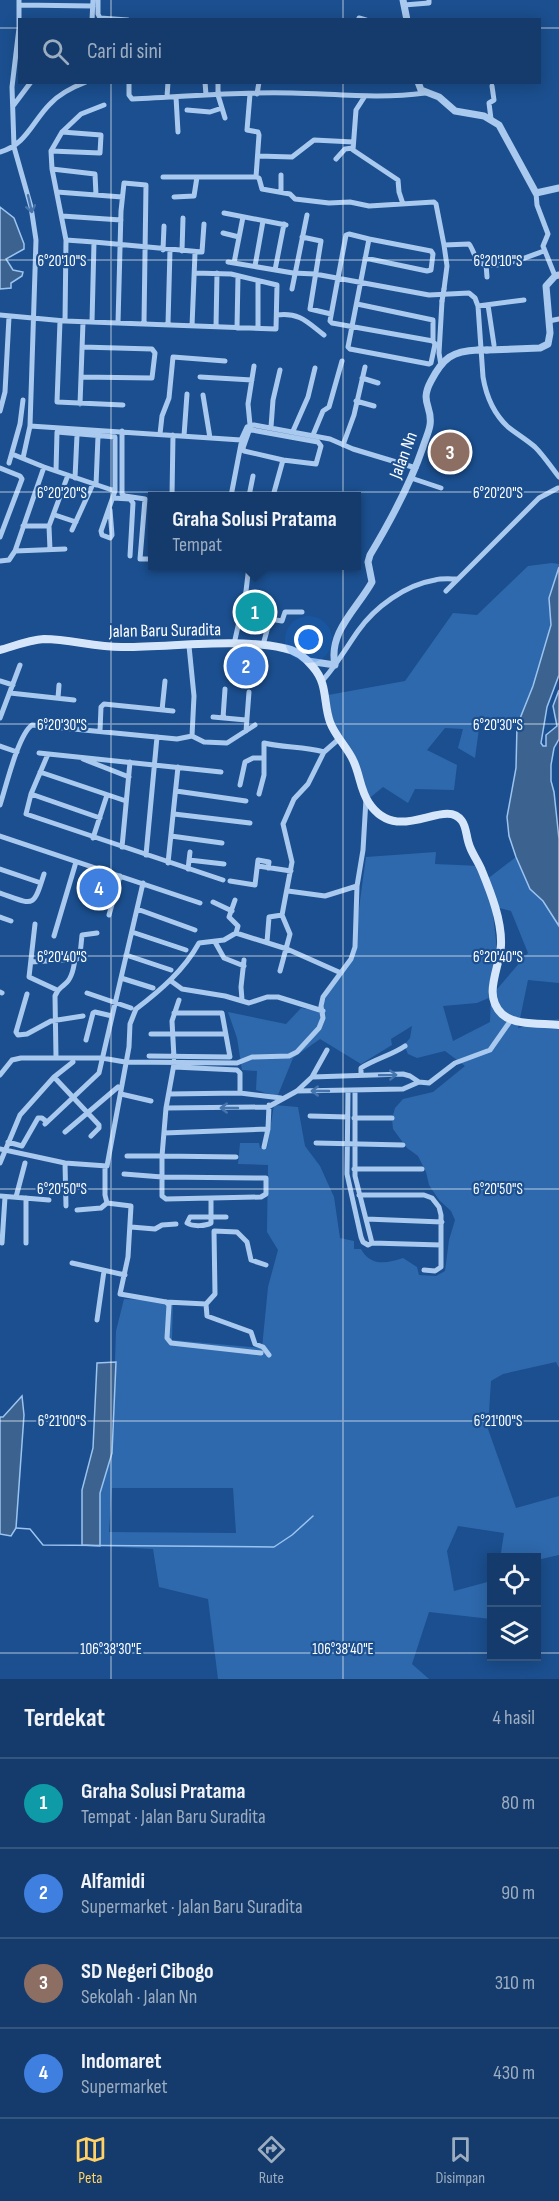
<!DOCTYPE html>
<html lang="id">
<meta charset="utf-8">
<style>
:root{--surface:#143b6b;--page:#1d4271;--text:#f1f3f6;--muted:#9dadc1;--line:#33557e;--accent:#ffd166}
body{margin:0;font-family:"Sofia Sans Condensed",sans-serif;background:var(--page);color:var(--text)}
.controls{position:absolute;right:18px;bottom:18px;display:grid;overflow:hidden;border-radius:0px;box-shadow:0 3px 15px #0003}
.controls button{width:54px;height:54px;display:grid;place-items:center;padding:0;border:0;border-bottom:2px solid var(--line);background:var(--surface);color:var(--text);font:30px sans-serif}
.you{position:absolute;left:309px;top:640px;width:21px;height:21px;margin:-15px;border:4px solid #fff;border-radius:50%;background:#1a73e8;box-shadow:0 0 0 9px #1a73e833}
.badge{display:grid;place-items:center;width:39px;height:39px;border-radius:50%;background:var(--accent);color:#fff;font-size:20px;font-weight:700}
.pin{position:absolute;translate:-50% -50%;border:3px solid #fff;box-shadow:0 2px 6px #0006}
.popup{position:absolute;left:148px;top:492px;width:213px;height:78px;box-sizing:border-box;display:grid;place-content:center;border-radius:0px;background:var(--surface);filter:drop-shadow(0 2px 4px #0005);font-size:20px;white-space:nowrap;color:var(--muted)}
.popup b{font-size:22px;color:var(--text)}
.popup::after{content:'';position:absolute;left:50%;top:100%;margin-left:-12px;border:12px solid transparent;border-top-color:var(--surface)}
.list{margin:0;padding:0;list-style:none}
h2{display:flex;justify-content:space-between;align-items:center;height:78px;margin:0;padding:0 24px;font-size:26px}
h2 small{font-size:20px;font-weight:400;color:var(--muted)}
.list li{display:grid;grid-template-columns:39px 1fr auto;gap:18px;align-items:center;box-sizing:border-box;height:90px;padding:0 24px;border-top:2px solid var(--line)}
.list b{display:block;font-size:22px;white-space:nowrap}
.list p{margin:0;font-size:20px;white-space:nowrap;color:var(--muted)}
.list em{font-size:20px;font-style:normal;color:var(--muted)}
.icon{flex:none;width:33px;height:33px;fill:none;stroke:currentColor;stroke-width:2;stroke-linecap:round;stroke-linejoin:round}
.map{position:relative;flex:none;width:559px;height:1679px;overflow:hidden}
.search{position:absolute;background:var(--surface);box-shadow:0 3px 15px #0003;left:18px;right:18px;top:18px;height:66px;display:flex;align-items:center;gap:15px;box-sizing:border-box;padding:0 21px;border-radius:0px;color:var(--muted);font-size:22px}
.sheet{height:438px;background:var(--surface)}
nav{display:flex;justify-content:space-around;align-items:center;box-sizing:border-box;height:84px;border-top:2px solid var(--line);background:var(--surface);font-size:16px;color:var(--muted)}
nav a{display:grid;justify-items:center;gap:3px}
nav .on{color:var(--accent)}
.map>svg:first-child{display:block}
.green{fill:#2e69ad;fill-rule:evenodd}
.water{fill:#3c6290;stroke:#9cc4f0;stroke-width:1.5}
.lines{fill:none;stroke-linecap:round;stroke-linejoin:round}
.stream{stroke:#9cc4f0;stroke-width:1.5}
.minor{stroke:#a9c9ee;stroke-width:5}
.tertiary{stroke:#a9c9ee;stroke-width:7}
.secondary{stroke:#d6e6fa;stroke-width:8}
.minor-bridge{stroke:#a9c9ee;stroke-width:5}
.tertiary-bridge{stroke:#a9c9ee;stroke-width:7}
.oneway{stroke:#4674ac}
.ticks{fill:none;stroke:#fff;stroke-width:1.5;stroke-opacity:0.45}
.labels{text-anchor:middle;stroke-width:4.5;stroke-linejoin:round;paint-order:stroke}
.street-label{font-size:18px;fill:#fff;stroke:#1b4f8f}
.ticks-label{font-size:15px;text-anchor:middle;fill:#fff;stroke:#1b4f8f;stroke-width:4.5;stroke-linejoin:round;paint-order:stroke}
</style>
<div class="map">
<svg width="559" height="1679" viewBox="0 0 559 1679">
<rect width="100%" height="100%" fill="#1b4f8f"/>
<path class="green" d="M552 563 559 564V567L549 598 551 624 533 686 517 726 480 721 475 758 458 748 463 729 445 728 427 750 457 765 454 790 415 789 408 803 383 787 366 801 360 779 333 721 328 695 405 681 453 613 477 615 528 566Z
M436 852 435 864 480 866 486 880 516 857 530 889 543 901 559 926V983L528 980 518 1028 559 1019V1368L556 1362 503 1374 491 1381 488 1429 516 1508 559 1496V1555L537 1560 536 1558 514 1557 501 1553 504 1533 458 1526 447 1551 454 1591 491 1581V1619L429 1612 412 1664 429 1679H218L208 1599 159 1587 153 1549 100 1546V1493L112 1453 116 1331 124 1299 173 1301 172 1340 262 1348 268 1287 278 1250 267 1232 268 1165 238 1164 240 1143H259L260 1148H267L274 1105 298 1107 305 1146 320 1166 334 1197 340 1238 354 1241V1249H361C370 1266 386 1264 403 1258L417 1267 419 1275 436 1276 445 1271 449 1240 455 1220 451 1211 439 1200 429 1185 426 1172 418 1156 407 1148 393 1129 392 1119 395 1108 403 1099 433 1092 465 1066 445 1051 417 1058 408 1054 404 1045 410 1038 412 1026 391 1039 392 1045 361 1064 320 1039 293 1058 278 1095H272L256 1090 257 1071 242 1070 237 1038 228 1012 286 1024 301 1008 318 1011 353 952 366 857ZM492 906 511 911 528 953 492 995 498 958ZM491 997 490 1022 453 1041 443 1006 477 1003ZM112 1488H233L236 1533 109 1532Z"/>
<path class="water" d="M0 207 14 218 24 244V249L6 259 13 270 23 272 22 276 11 283V288L0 289Z
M559 567V675L547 707 541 743 543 746H546V735L557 726 553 706 559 690V739L554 748 551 765V781L554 792 559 839V926L543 901 530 889 516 857 509 836 507 817 516 768 517 726 533 686 551 625 549 598Z
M116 1362 112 1453 100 1493V1546L82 1545V1490L93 1448 97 1363Z
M22 1396 24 1415 16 1528 11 1536 0 1534V1417H3Z"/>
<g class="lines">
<path class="stream" d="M16 1528 30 1529 43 1545 274 1547 292 1535 313 1516"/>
<path class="minor" d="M19 0V28L12 87 14 147 31 207 36 240 30 426 23 458
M98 0V14L100 18 128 20
M20 5 93 6
M404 5 429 3V0
M359 18 366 20
M92 20 93 0
M129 82V95L132 99C186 97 239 91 292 93 336 94 381 99 425 93
M205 82 206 95
M218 82V95L225 118
M257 94 259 82
M365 96 356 110 353 150 398 180 399 192 403 204
M167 97 168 82
M176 97 178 132
M13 106 31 82
M187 110 210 112 222 108
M491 119 489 103 494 100 492 86
M51 151 100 153 101 135 62 132
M0 152C26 145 32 122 50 104 59 94 73 87 86 82
M258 156 292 157 314 140 353 142
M336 159 345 149 353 148
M52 169 95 174 96 195
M281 175V192
M163 177H256L259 135 258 132 247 130 250 94
M256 177 259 178 262 189 290 194 295 199 329 203 350 202 369 206 434 202 436 204 444 245 469 244C473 249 474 256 478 261 491 273 530 256 544 251
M57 192 122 197
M536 193 537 205 548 234 543 246 555 276
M174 197 194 196 197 177
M224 213 286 225
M62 216 121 220
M223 233 239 237
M302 237 321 241 310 309 331 314
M66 240 94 242 92 322
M94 242 202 252 204 224
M444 245 447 266 444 289
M163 250 164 226
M182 251 183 218
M365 258 427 271 431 270 433 254 431 251 369 239
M228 262 293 273 315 274 429 295 469 293 475 298 478 306 483 377C486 395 494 414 508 427 517 434 527 440 535 447 544 456 551 467 559 477
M234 263 243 217
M486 264 487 277
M255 266 263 221
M275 270 284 224
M292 289 307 215
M357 304 433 320V341
M488 305 494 345
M478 306 524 300
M0 315 65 321 276 329 277 285 231 274 195 273
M277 315C300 312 308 323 324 335
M60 321 57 402 123 405
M65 321 66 240 52 169 51 151 62 132 81 114 104 105
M549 321 559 319
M118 323 121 211 124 183 146 185 144 323
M168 324 170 250
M192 326 195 253
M216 327 217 273
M237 328 238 276
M258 328V282
M350 349 429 364 431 363 435 344 433 341 332 323 330 321 346 235 349 234 369 239C362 275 355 311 348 347L350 349
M441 365 439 353 442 301
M81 377 152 378 155 353 152 349 82 347
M200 377 252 380
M362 378 378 383
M203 395 210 438
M356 401 374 406
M80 404 83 322
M0 411 5 392 9 317
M250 425 248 404 254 366
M30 426 241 440 247 427 254 425 330 439 353 449 416 468
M271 427 273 400 280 370
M252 430 318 442 321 446 316 464 283 460 244 451 243 448 249 431Z
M122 431V494L125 496 145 499 140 559H153
M293 431 308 397 315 368
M160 434 162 416 169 398 173 357 225 361
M313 435 323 411 329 407 342 361
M184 436 187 394
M343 445 354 415 365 367
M12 454 44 467 115 491
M9 463 20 424 23 400
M0 468 20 476 22 479 0 537
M56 471 57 432 115 437V491L101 531 102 535 110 538 112 535 110 510
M75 478 77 435
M411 478 441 488
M96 485 98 436
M172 496 173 435
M231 496 241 444
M249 496 253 476
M273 496 283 460
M113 498 130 499 133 503 130 556
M55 515 76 522
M23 526H49
M72 530 93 484
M50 550 49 526 68 475
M15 551 65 549
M0 561 9 560 15 551 44 467
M446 591 539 498 558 488
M234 644 246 591 249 566
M263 645 270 619 282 621 285 612H302
M189 646 194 696 192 736
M0 681 13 685
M322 681C336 666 346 648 358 631 375 607 405 585 435 580 442 578 451 579 458 579
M10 693 74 700
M58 698 59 685
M162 710 165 681
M213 717 246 720
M0 718 20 665
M223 718 225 689
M100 731 101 707 104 704 173 711
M246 731 249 692
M0 746 17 752
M39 753 221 772
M48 754 31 794 26 814 223 880
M83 759 129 777
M40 772 126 801
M240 785 245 762 253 758H264
M176 791 246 801
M31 794 100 818
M259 794 264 775V743C284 748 304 746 324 752
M0 805C6 787 18 735 32 725L177 739 192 736 204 742 227 743 255 725
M174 814 250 823
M0 836 200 903
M171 836 222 843
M93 838 107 795
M122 847 130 762
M146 855 157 737
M189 860 224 864
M168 863 178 767
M258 866 291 871
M0 869 41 883
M188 869 190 852
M230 881 255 885 258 860 269 862 268 868
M288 891 325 896 357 886
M0 893C34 905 33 909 44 874
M235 900 229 917 238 926 236 933
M213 902 232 911
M137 909 195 930
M109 915 120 876
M0 917 11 921
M35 924 29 977 57 990
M132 932 186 950
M54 936 76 862
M215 942 224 958 244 966
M267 942 269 917 282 915
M126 955 171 970
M31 962 77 959 80 955 82 935 97 933
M280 971 290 934 282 915 292 862 283 824 294 799 308 784 324 752 340 738
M121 978 153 988
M171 981 182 989 225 996 249 1003 267 997H278L323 1011
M0 992 2 993
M87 993 131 1008
M27 994 16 1032 18 1035 27 1034 51 1021 83 1016
M242 1000 241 987 244 960
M151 1034H225
M86 1040 93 1013 95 1012 112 1016
M149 1056 230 1057 222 1013H174
M56 1057 55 996C58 988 60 989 65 984 72 979 74 967 75 959
M174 1058 172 1021 179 1000
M174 1064 166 1108 162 1156 236 1157
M174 1067 237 1070 240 1073V1093
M0 1075 12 1060 21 1058H102L125 1062 237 1063 252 1057 289 1056 297 1052 319 1028 323 1018 321 1006 323 997 351 959 355 947 357 886 363 850 366 799
M361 1075V1068C375 1059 392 1055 405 1046
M54 1077 99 1125V1128L91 1136
M312 1077 403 1074 410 1076 419 1082
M297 1091 403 1089 419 1082 429 1083 455 1063 490 1050 511 1020
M348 1091 347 1174 361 1237 363 1242 368 1245 372 1243 355 1176V1091
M121 1094 151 1101
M169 1094 240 1093 281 1098
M166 1108 268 1107 297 1091 312 1077 327 1050
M310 1116 348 1117
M354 1118H392
M45 1124 99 1073 143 883
M65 1132 118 1087
M164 1133 268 1129
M8 1142 22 1146 38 1118H42L47 1122
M316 1143 403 1145
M264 1147 268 1129 269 1105
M0 1149 65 1163 107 1166 129 1047 130 1024 136 1009C161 990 184 970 199 943L224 940 236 933 287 949 341 973
M0 1163 20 1115 54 1077 73 1062
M65 1163 66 1206
M105 1166V1195L107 1203 131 1206 128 1257 120 1294 166 1302 206 1304 207 1316 251 1332 255 1344 263 1347 269 1355
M354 1169H422
M124 1174 162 1177 266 1178V1194L261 1197 166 1199 162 1196V1156H127
M359 1195H424L432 1198 439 1207 441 1215V1267L435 1271 424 1270
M0 1196 49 1200
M16 1197 25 1163
M26 1198V1243
M211 1198V1217H190L187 1223C193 1227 206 1226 211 1223V1217H226
M77 1210 101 1208 107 1203
M366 1219 442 1222
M131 1227 155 1229 162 1225 176 1224
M2 1243 5 1197
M372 1243 441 1245
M72 1263 125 1275
M166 1302 169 1305 167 1338 171 1343 261 1353
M206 1304 215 1294 214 1231 237 1232 247 1242 251 1260 266 1265
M97 1320 104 1271"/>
<path class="tertiary" d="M403 0 407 20
M418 82 421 90 439 97 455 111 484 116 499 125 536 193 559 188
M487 350 540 348 548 344 550 333 546 286 555 276 559 275
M308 661 335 665C328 632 357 609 372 582L368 562 370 555C391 520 410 485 423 447 425 440 429 432 430 425 433 406 419 403 431 381 443 358 452 351 478 350"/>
<path class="secondary" d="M0 650C14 646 29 640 44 639 71 639 97 648 125 647 173 647 237 638 283 648 296 650 305 657 313 667 328 684 323 702 330 722 335 736 347 747 353 760 360 774 360 790 369 803 398 847 445 796 462 821 467 828 466 838 470 847 473 855 479 863 482 871 491 893 502 921 501 945 500 968 482 995 502 1014 515 1026 543 1023 559 1025"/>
<path class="minor-bridge" d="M442 301 444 289"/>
<path class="tertiary-bridge" d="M478 350H487"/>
</g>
<defs><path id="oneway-shaft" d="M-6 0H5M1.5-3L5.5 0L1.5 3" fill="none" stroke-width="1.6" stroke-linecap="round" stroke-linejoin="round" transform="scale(1.5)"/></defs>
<g class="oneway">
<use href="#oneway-shaft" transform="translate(30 204) rotate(77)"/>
<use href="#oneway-shaft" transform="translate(388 1075) rotate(-1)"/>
<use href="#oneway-shaft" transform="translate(320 1091) rotate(180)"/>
<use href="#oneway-shaft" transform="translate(229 1108) rotate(-180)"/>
</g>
<path class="ticks" d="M111 0V20M343 0V20M0 28H20M540 28H559M111 82V1679M343 82V1679M0 260H559M0 492H559M0 724H559M0 956H559M0 1189H559M0 1421H559M0 1653H492M536 1653H559"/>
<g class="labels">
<g class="street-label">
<text transform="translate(403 455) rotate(-69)" y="6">Jalan Nn</text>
<text transform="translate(165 630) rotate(-1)" y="6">Jalan Baru Suradita</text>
</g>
</g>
<g class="ticks-label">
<text x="62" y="266">6°20'10"S</text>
<text x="498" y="266">6°20'10"S</text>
<text x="62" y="498">6°20'20"S</text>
<text x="498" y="498">6°20'20"S</text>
<text x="62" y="730">6°20'30"S</text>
<text x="498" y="730">6°20'30"S</text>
<text x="62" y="962">6°20'40"S</text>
<text x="498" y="962">6°20'40"S</text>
<text x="62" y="1194">6°20'50"S</text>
<text x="498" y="1194">6°20'50"S</text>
<text x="62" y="1426">6°21'00"S</text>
<text x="498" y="1426">6°21'00"S</text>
<text x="111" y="1654">106°38'30"E</text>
<text x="343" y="1654">106°38'40"E</text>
</g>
</svg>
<div class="controls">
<button><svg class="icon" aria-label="locate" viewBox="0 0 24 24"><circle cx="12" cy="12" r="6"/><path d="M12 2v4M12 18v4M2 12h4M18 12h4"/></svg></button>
<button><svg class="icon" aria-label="layers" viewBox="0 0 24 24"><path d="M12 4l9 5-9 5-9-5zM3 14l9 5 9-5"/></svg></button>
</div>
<div class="you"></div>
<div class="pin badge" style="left:255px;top:612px;background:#0f9aa8">1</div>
<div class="popup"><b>Graha Solusi Pratama</b>Tempat</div>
<div class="pin badge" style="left:246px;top:666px;background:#3f7fe0">2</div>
<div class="pin badge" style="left:450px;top:452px;background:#8d6e63">3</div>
<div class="pin badge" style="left:99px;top:888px;background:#3f7fe0">4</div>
<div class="search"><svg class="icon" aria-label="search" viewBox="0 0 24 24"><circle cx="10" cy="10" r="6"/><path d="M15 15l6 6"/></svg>Cari di sini</div>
</div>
<section class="sheet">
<h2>Terdekat<small>4 hasil</small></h2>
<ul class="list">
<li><span class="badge" style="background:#0f9aa8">1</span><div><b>Graha Solusi Pratama</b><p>Tempat · Jalan Baru Suradita</p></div><em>80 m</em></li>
<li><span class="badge" style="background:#3f7fe0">2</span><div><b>Alfamidi</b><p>Supermarket · Jalan Baru Suradita</p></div><em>90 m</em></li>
<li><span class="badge" style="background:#8d6e63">3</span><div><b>SD Negeri Cibogo</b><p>Sekolah · Jalan Nn</p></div><em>310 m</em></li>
<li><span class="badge" style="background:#3f7fe0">4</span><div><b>Indomaret</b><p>Supermarket</p></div><em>430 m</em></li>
</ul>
</section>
<nav>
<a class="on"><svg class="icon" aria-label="map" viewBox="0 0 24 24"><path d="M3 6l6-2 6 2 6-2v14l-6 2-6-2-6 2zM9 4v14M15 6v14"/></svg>Peta</a>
<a><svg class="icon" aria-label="directions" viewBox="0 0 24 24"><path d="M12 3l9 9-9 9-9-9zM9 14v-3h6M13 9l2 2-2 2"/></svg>Rute</a>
<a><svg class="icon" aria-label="saved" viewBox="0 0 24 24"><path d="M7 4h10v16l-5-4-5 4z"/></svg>Disimpan</a>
</nav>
